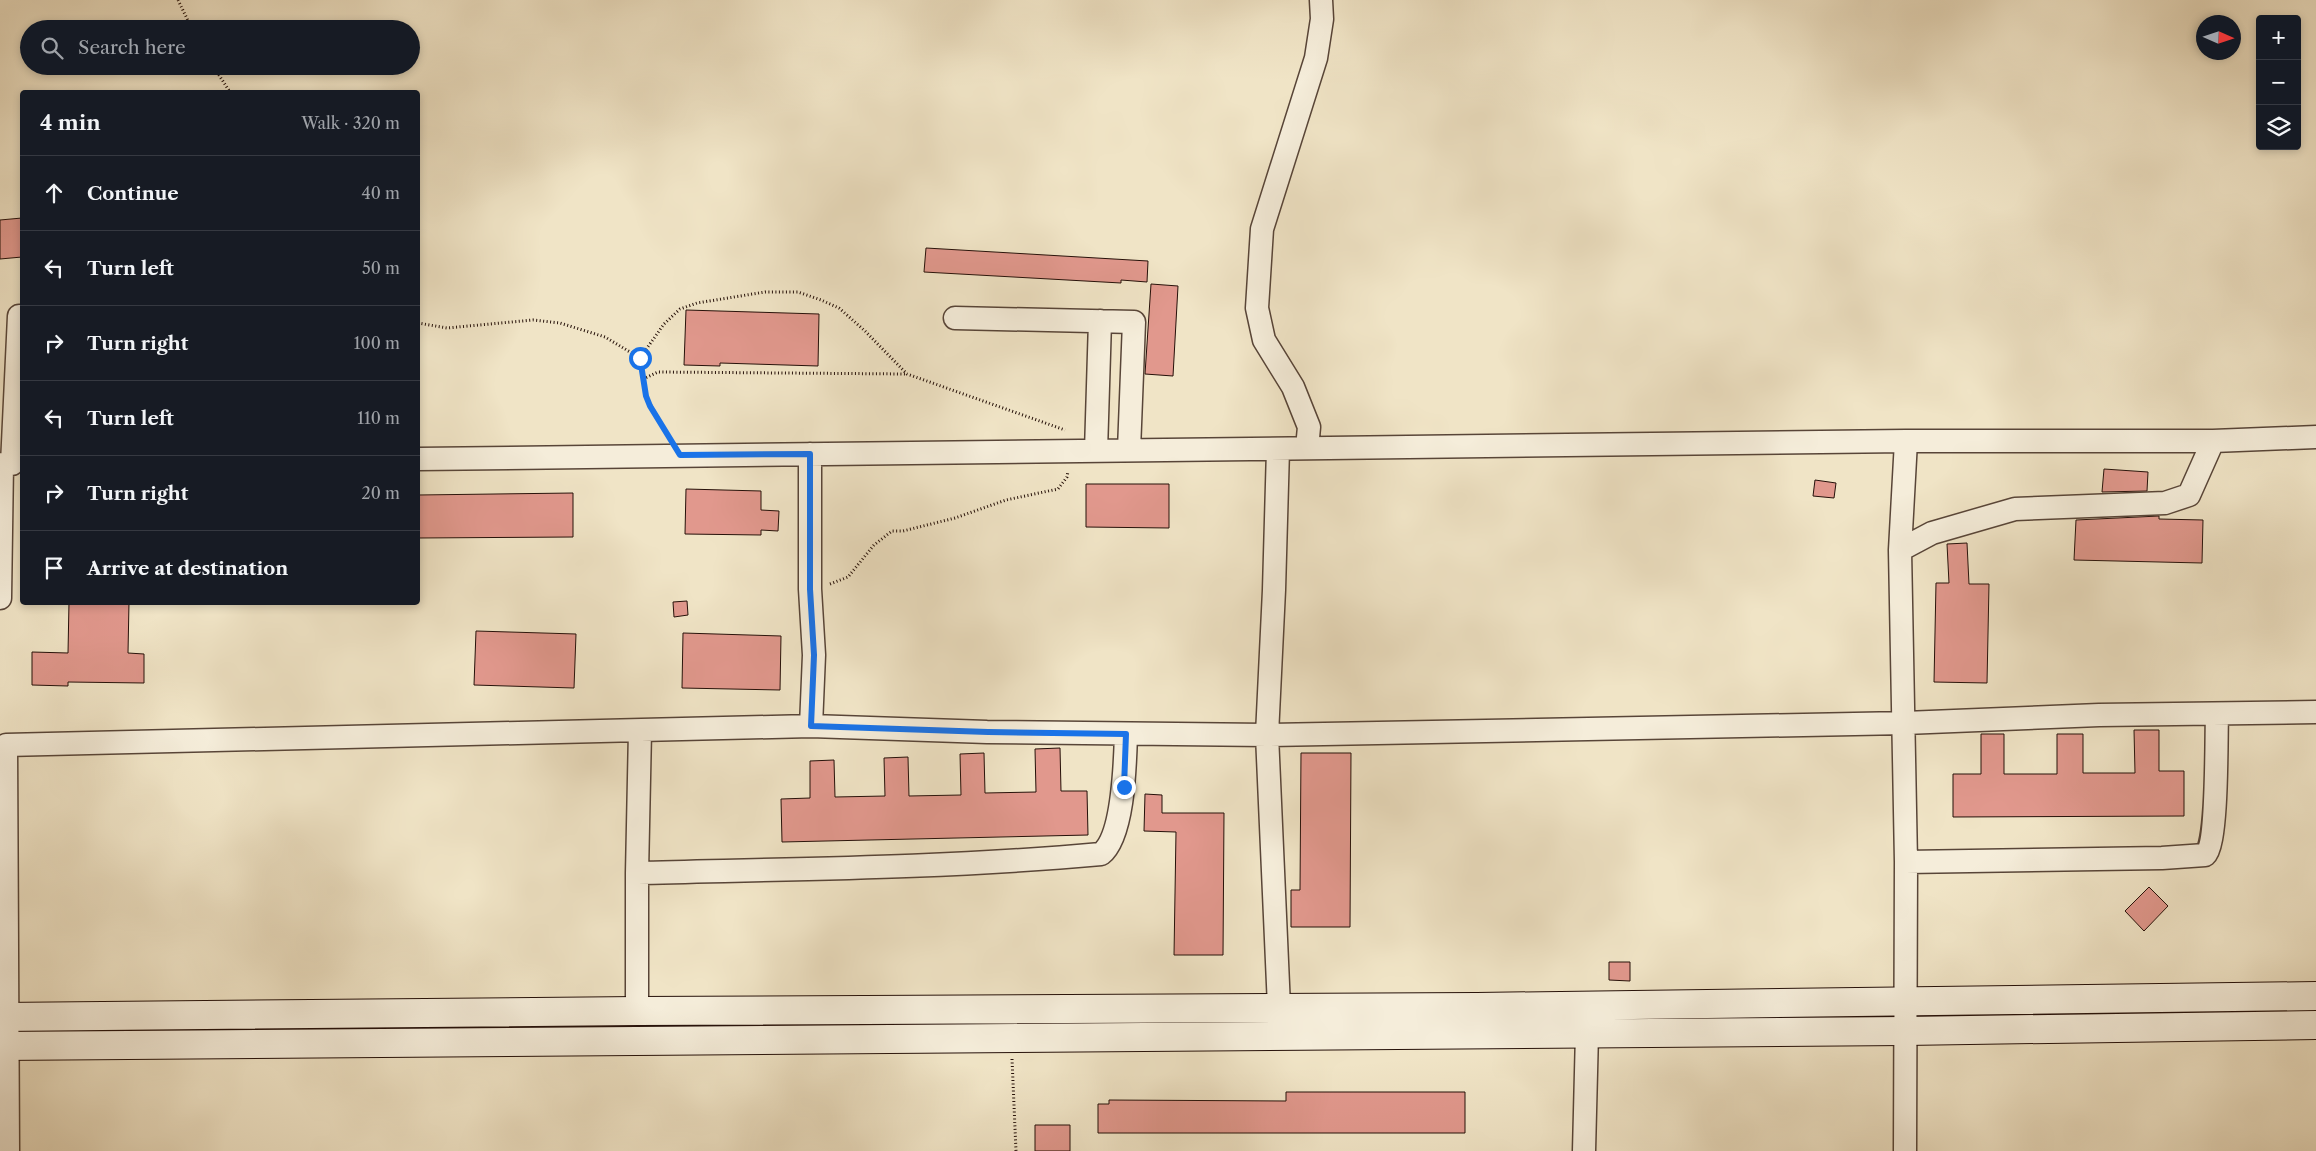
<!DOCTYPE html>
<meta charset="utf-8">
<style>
:root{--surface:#171b24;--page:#242831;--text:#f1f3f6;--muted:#9ea1a6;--line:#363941}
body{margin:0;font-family:"Libre Caslon Text",serif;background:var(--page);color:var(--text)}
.controls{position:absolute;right:15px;top:15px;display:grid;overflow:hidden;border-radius:5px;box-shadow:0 2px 8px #0003}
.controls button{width:45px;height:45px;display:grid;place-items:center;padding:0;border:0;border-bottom:1px solid var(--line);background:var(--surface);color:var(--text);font:25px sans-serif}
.compass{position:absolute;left:2196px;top:15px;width:45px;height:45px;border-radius:50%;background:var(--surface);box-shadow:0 2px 8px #0003;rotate:93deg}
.stop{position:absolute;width:15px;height:15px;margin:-11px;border:4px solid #1a73e8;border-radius:50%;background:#fff}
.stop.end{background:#1a73e8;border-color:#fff;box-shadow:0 1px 5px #0008}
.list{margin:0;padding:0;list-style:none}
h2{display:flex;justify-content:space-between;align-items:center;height:65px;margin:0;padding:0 20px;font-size:21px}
h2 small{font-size:16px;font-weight:400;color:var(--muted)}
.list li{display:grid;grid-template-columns:32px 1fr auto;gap:15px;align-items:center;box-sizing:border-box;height:75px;padding:0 20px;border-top:1px solid var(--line)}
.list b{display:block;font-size:19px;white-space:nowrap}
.list em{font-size:16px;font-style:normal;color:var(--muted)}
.icon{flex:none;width:28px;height:28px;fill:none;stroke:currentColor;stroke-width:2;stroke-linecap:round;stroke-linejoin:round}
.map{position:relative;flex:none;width:2316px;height:1151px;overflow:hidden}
.search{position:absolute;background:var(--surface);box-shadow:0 2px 8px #0003;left:20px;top:20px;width:400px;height:55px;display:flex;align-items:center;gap:12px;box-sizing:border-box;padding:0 18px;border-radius:28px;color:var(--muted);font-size:19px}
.panel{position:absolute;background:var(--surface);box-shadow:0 2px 8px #0003;left:20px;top:90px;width:400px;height:515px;border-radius:5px}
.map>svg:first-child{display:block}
.building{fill:#e1988d;stroke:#251009}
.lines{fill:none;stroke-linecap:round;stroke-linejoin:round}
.street-casing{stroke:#584538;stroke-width:25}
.secondary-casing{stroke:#251009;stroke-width:30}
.path{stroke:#251009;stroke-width:3;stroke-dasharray:1 2.5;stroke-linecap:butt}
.street{stroke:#f5edda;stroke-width:22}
.secondary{stroke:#f5edda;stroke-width:28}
.route{stroke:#1a73e8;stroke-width:6}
</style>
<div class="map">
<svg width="2316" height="1151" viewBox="0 0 2316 1151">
<rect width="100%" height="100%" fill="#f0e4c6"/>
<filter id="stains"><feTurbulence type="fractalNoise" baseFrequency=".004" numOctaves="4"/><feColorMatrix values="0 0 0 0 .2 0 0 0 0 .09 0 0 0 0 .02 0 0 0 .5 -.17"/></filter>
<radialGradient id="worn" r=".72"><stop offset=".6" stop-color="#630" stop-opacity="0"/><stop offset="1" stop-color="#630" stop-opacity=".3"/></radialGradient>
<path class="building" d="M22 218V257L0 259V220Z
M926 248 1148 261 1147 282 1121 280V283L924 272Z
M1151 284 1178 286 1173 376 1145 374Z
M686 310 819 314 818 366 720 363V366L684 365Z
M2104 469 2148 472 2147 491 2102 492Z
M1815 480 1836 483 1834 498 1813 496Z
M1086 484H1169V528L1086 527Z
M686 489 761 491V510L779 511 778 531 761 530V535L685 534Z
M573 493V537L418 538V495Z
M2159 516V519L2203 520 2202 563 2074 560 2076 520Z
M1967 543 1969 584H1989L1987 683 1934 682 1936 583H1949L1947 544Z
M687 601 688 615 674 617 673 602Z
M69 602H129L128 653 144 654V683L68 682V686L32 685V652L68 653Z
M476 631 576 634 574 688 474 685Z
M683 633 781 636 780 690 682 688Z
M2134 730H2159V771H2184V816L1953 817V774H1981V734H2004V774H2057V734H2083V773H2135Z
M1060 748 1061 791H1087L1088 835 782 842 781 799 810 798V761L834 760 835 797 885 796 884 758 908 757 909 796 961 795 960 754 984 753 985 793 1036 792 1035 749Z
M1301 753H1351L1350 927H1291V890H1300Z
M1145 794 1162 795V813H1224L1223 955H1174L1176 832 1144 831Z
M2149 887 2168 906 2144 931 2125 911Z
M1609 962H1630V981L1609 980Z
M1286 1092H1465V1133H1098V1104H1109V1100L1286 1101Z
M1035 1125H1070V1151H1035Z"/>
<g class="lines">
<g class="street-casing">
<path id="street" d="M955 318 1134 322 1129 450
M1307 448 1309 427 1293 387 1264 340 1257 308 1262 229 1316 58 1322 19 1321 0
M1278 449 1274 590 1267 735 1279 1007
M1096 451 1100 321
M810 454V589L814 655 811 726
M418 459 1906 441H2213L2316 437
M12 464 19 316H22
M1900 550 1932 533 2015 509 2165 503 2189 495 2213 441
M0 598 2 464
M1906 862 2162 858 2205 855C2218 844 2216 737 2217 715
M637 873C792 869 947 868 1101 854 1124 836 1125 762 1126 734
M637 1011V873L640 731
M8 1151 6 745 811 726 987 732 1267 735 1905 723 2099 715 2316 712
M1584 1151 1587 1033 1585 1017
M1905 1151 1906 862 1900 550 1906 441"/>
</g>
<g class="secondary-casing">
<path id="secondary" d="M0 1017 637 1011 1477 1007 2316 996
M0 1046 1905 1031 2316 1025"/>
</g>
<path class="path" d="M178 0 192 29
M213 66 230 92
M418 323 447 328 533 320 560 323 605 337 640 358
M643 379 658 372 906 374
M668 436 646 396 640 358 664 324 680 309 697 303 765 292H798L821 300 839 308 865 331 907 374 1065 430
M830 584 848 577 874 545 892 531H903L955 518 1006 500 1058 489 1067 477 1068 471
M1012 1059 1016 1151"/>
<use href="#street" class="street"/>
<use href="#secondary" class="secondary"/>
</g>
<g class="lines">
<path class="route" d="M640 358 646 396 650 406 680 455 810 454V589L814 655 811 726 988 732 1126 734 1124 787"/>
</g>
<rect width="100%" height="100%" filter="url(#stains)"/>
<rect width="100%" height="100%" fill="url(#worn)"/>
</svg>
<div class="controls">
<button>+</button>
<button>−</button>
<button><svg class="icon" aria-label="layers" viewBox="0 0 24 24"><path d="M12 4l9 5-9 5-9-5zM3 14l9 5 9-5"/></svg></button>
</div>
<svg class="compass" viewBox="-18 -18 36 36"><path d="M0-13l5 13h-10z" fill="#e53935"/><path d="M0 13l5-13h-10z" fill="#9ea1a6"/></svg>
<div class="stop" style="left:640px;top:358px"></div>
<div class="stop end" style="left:1124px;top:787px"></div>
<div class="search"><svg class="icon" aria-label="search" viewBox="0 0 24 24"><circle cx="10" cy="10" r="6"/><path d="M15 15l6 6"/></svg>Search here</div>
<section class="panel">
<h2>4 min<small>Walk · 320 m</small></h2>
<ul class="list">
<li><svg class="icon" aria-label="ahead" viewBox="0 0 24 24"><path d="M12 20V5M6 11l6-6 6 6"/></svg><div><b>Continue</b></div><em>40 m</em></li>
<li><svg class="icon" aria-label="left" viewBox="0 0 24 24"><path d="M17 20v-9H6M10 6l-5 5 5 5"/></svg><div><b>Turn left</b></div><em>50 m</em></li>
<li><svg class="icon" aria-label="right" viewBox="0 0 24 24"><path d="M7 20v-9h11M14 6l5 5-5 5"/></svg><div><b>Turn right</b></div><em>100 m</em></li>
<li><svg class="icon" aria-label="left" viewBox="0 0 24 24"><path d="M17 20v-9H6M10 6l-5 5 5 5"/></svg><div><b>Turn left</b></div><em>110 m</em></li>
<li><svg class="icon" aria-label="right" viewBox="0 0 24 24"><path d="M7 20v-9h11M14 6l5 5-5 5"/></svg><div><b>Turn right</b></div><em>20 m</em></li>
<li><svg class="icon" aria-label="arrive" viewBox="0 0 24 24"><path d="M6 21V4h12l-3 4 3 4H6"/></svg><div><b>Arrive at destination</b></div></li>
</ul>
</section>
</div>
